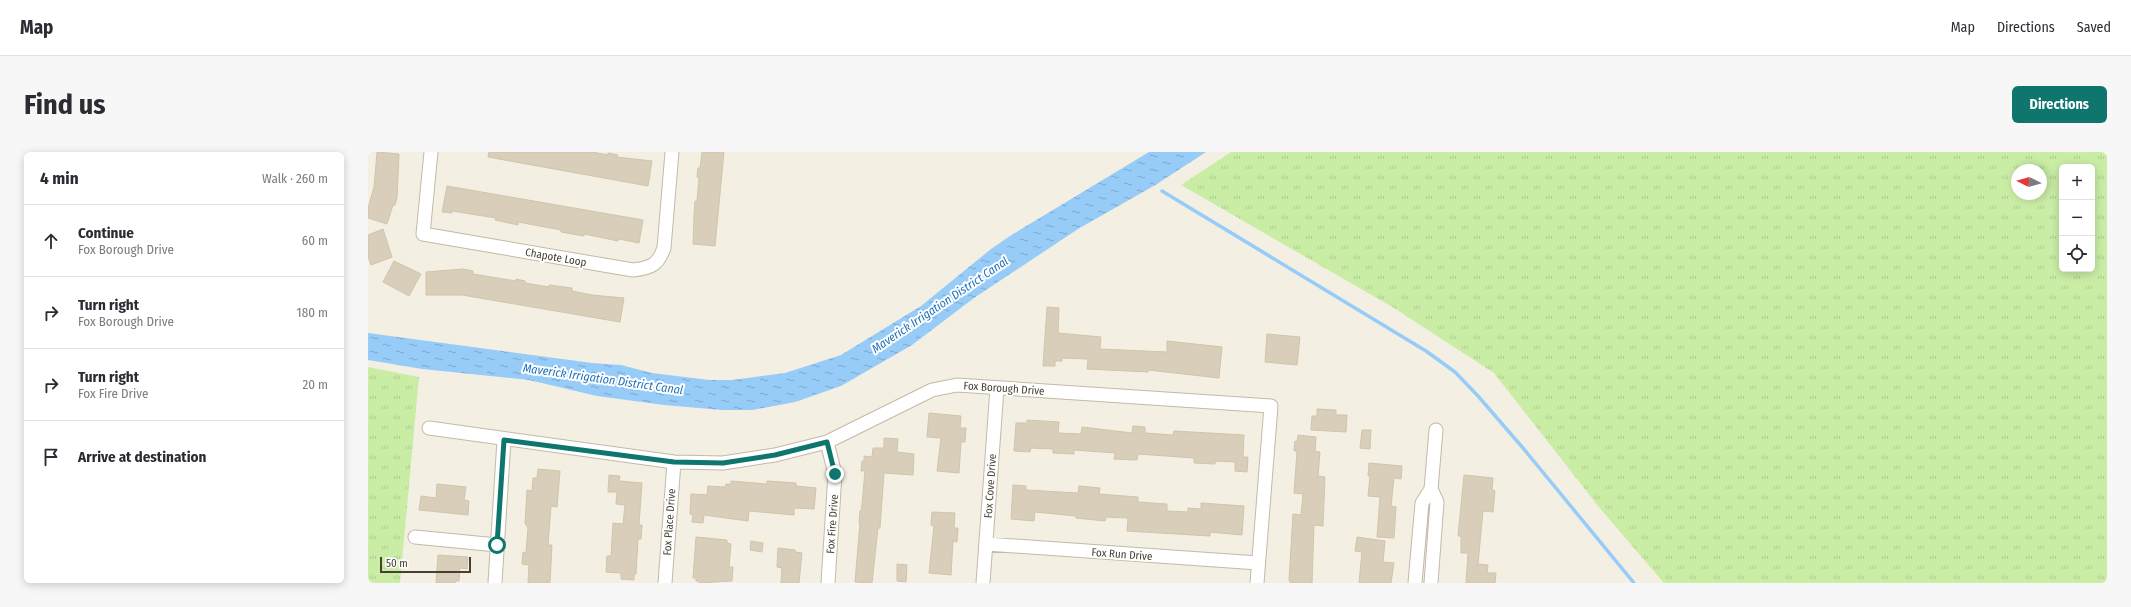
<!DOCTYPE html>
<meta charset="utf-8">
<style>
:root{--surface:#fff;--page:#f7f7f7;--text:#2b2b33;--muted:#7c7c81;--line:#e1e1e2;--accent:#0f766e}
body{margin:0;font-family:"Fira Sans Condensed",sans-serif;background:var(--page);color:var(--text)}
.controls{position:absolute;right:12px;top:12px;display:grid;overflow:hidden;border-radius:6px;box-shadow:0 2px 10px #0003}
.controls button{width:36px;height:36px;display:grid;place-items:center;padding:0;border:0;border-bottom:1px solid var(--line);background:var(--surface);color:var(--text);font:20px sans-serif}
.compass{position:absolute;left:1643px;top:12px;width:36px;height:36px;border-radius:50%;background:var(--surface);box-shadow:0 2px 10px #0003;rotate:275deg}
.scale{position:absolute;left:12px;bottom:10px;width:91px;box-sizing:border-box;padding-left:4px;border:2px solid #463f32;border-top:0;font-size:11px;line-height:14px;white-space:nowrap;color:#463f32;-webkit-text-stroke:3px #fff;paint-order:stroke}
.stop{position:absolute;width:12px;height:12px;margin:-9px;border:3px solid #0f766e;border-radius:50%;background:#fff}
.stop.end{background:#0f766e;border-color:#fff;box-shadow:0 1px 4px #0008}
.list{margin:0;padding:0;list-style:none}
h2{display:flex;justify-content:space-between;align-items:center;height:52px;margin:0;padding:0 16px;font-size:17px}
h2 small{font-size:13px;font-weight:400;color:var(--muted)}
.list li{display:grid;grid-template-columns:26px 1fr auto;gap:12px;align-items:center;box-sizing:border-box;height:72px;padding:0 16px;border-top:1px solid var(--line)}
.list b{display:block;font-size:15px;white-space:nowrap}
.list p{margin:0;font-size:13px;white-space:nowrap;color:var(--muted)}
.list em{font-size:13px;font-style:normal;color:var(--muted)}
.icon{flex:none;width:22px;height:22px;fill:none;stroke:currentColor;stroke-width:2;stroke-linecap:round;stroke-linejoin:round}
.map{position:relative;flex:none;width:1739px;height:431px;overflow:hidden;border-radius:6px}
header{display:flex;align-items:center;gap:24px;box-sizing:border-box;height:56px;padding:0 20px;background:var(--surface);border-bottom:1px solid var(--line)}
header strong{font-size:19px}
nav{display:flex;gap:22px;margin-inline-start:auto;font-size:14px}
.intro{display:flex;align-items:center;justify-content:space-between;box-sizing:border-box;height:96px;padding:0 24px}
h1{margin:0;font-size:28px}
.button{padding:10px 18px;border-radius:6px;background:var(--accent);color:#fff;font-size:14px;font-weight:700}
main{display:flex;gap:24px;padding:0 24px}
aside{flex:1;background:var(--surface);border-radius:6px;box-shadow:0 2px 10px #0003}
.map>svg:first-child{display:block}
.grass{fill:url(#grass-tufts);fill-rule:evenodd}
.water{fill:url(#water-ripples)}
.lines{fill:none;stroke-linecap:round;stroke-linejoin:round}
.stream{stroke:#97ccf8;stroke-width:3.5}
.building{fill:#d9ceba;stroke:#d2c4a9}
.minor-casing{stroke:#c3baa7;stroke-width:15}
.minor{stroke:#fff;stroke-width:13}
.route{stroke:#0f766e;stroke-width:5}
.labels{text-anchor:middle;stroke-width:4;stroke-linejoin:round;paint-order:stroke}
.street-label{font-size:11px;fill:#463f32;stroke:#fff}
.water-label{font-size:12px;font-style:italic;fill:#2173bc;stroke:#fff}
</style>
<header>
<strong>Map</strong>
<nav><a>Map</a><a>Directions</a><a>Saved</a></nav>
</header>
<div class="intro"><h1>Find us</h1><a class="button">Directions</a></div>
<main>
<aside>
<h2>4 min<small>Walk · 260 m</small></h2>
<ul class="list">
<li><svg class="icon" aria-label="ahead" viewBox="0 0 24 24"><path d="M12 20V5M6 11l6-6 6 6"/></svg><div><b>Continue</b><p>Fox Borough Drive</p></div><em>60 m</em></li>
<li><svg class="icon" aria-label="right" viewBox="0 0 24 24"><path d="M7 20v-9h11M14 6l5 5-5 5"/></svg><div><b>Turn right</b><p>Fox Borough Drive</p></div><em>180 m</em></li>
<li><svg class="icon" aria-label="right" viewBox="0 0 24 24"><path d="M7 20v-9h11M14 6l5 5-5 5"/></svg><div><b>Turn right</b><p>Fox Fire Drive</p></div><em>20 m</em></li>
<li><svg class="icon" aria-label="arrive" viewBox="0 0 24 24"><path d="M6 21V4h12l-3 4 3 4H6"/></svg><div><b>Arrive at destination</b></div></li>
</ul>
</aside>
<div class="map">
<svg width="1739" height="431" viewBox="0 0 1739 431">
<defs>
<pattern id="grass-tufts" width="24" height="20" patternUnits="userSpaceOnUse"><rect width="24" height="20" fill="#caeda6"/><path d="M3 7l-1-3M5 7V3M7 7l1-3M15 17l-1-3M17 17v-4M19 17l1-3" fill="none" stroke="#afcc8f"/></pattern>
<pattern id="water-ripples" width="26" height="14" patternUnits="userSpaceOnUse"><rect width="26" height="14" fill="#97ccf8"/><path d="M2 4q2-2 4 0t4 0M15 11q2-2 4 0t4 0" fill="none" stroke="#7da7c9"/></pattern>
</defs>
<rect width="100%" height="100%" fill="#f3efe2"/>
<path class="grass" d="M863 0H1739V431H1296L1230 354 1126 221 1026 156 813 33ZM1694 15H1724V117H1694ZM1649 18H1673V42H1649Z
M0 215 51 225 32 431H0Z"/>
<path class="water" d="M781 0H838L789 32 710 77 606 146 544 193 473 234 427 250 384 258H354L296 253 229 244 161 228 54 217 0 208V181L224 211 253 213 284 221 341 228H364L417 221 473 203 553 154 623 97 642 84Z"/>
<g class="lines">
<path class="stream" d="M794 39 1058 199 1087 220 1110 244 1155 296 1266 431"/>
</g>
<path class="building" d="M9 0 31 2 29 46 27 53H25L19 72 0 66V56L6 35Z
M121 0H224L240 3V1L250 3 249 5 284 9 280 34 120 5Z
M334 0H356L347 94 325 92 326 63 327 49H329L331 26 329 25 330 16H332Z
M79 34 275 68 271 91 251 87 250 89 216 82V84L204 82 193 80V78L150 70V73L127 68 128 66 84 59V61L74 60Z
M15 77 24 105 3 113 0 104V83Z
M26 109 53 122 41 144 15 130Z
M95 117 105 119V122L148 129V127L157 129V131L181 135V133L204 136V139L224 143 256 146 252 170 94 143H58V120Z
M679 155 691 156 690 181 733 185 732 197 799 200V189L854 195 851 226 780 218V220L719 217 720 207 694 206V209H687V214H675Z
M899 182 932 185 929 213 897 210Z
M949 257 968 258V263H979L978 280 943 278 944 264H949Z
M561 261 593 264 592 276H598L597 290H593L591 321 569 319 573 286 559 285Z
M659 268 691 270 690 281 713 282 714 275 764 281 765 274 777 275V281L805 283 806 279 876 283 875 305H880L879 320 867 319V310L847 309V312L826 311V306L770 302 769 308 746 307 747 301 706 298V302L685 301V297L663 296 662 300 646 299 648 271H659Z
M994 278H1003L1002 297 992 296Z
M930 283 948 285 947 299 952 300 950 324 957 325 955 374 946 373 944 431H923L921 429 925 362 933 363 935 342 926 341 929 299H926L927 289 929 290Z
M516 286 530 287 529 300 546 302 545 323 516 321 512 376H510L504 431 487 430 492 371H491L492 359H493L494 352 497 319H493L494 309H496V304L504 305 505 296H516Z
M1001 311 1034 314 1033 327 1026 326 1023 354 1028 355 1026 386 1009 385 1012 345 1000 344 1002 324H1000Z
M170 317 192 319 189 355 183 354 180 393H184L182 431H160L161 413 154 412 155 400 158 401 160 376 157 371 159 338 164 339 165 326H169Z
M241 323 252 324 251 329 274 331 271 373H274L273 387H270L268 422H266V428L253 427V421L238 420 239 404H243L245 371 255 372 257 353 248 352 249 340H240Z
M1096 323 1125 326 1124 338 1127 339 1125 360 1115 359 1110 412 1120 413 1119 421H1128L1127 431H1098L1100 401H1093V384H1090Z
M363 329 399 332V329L428 331V334L448 336 446 357 426 356V363L381 359 380 369 336 363 335 371 324 370 325 363 322 362 323 342 339 343 340 334 357 335 358 332H363Z
M69 332 98 335 96 348 101 349 100 363 51 358 53 344 68 346Z
M645 333 658 334V338L710 341 711 334 732 336 731 342 770 345V350L799 352V359L820 360V356L833 357V351L876 354 874 383 842 380V384L759 379 760 366 738 365 737 369 708 366V364L667 360 666 369 643 367Z
M564 360 587 361 586 376H590L589 390 585 389 583 423 561 421 566 374 563 373Z
M328 385 359 388V391L363 392 361 415H365L364 429 331 431V429H328V426H325Z
M989 385 1017 389 1015 410 1026 411 1023 431H991L994 400 987 399Z
M383 389 395 391 394 400 382 398Z
M410 396 427 398V400L434 401 431 431H413L414 416 409 415Z
M70 403 100 405 99 417 92 416 91 429H87V431H68Z
M529 412 539 413 538 430 529 429Z"/>
<g class="lines">
<g class="minor-casing">
<path id="minor" d="M63 0 55 82 265 118C283 116 290 113 296 96L304 0
M61 276 306 310 355 311 407 303 459 290 564 238 589 233 903 254 889 431
M459 290 467 322 460 431
M1063 337 1069 350 1063 431
M47 385 129 393
M618 392 890 411
M127 431 136 288
M297 431 306 310
M615 431 629 236
M1047 431 1054 351 1063 337 1068 278"/>
</g>
<use href="#minor" class="minor"/>
</g>
<g class="lines">
<path class="route" d="M129 393 136 288 306 310 355 311 407 303 459 290 467 322"/>
</g>
<g class="labels">
<g class="street-label">
<text transform="translate(188 105) rotate(10)" y="4">Chapote Loop</text>
<text transform="translate(636 236) rotate(4)" y="4">Fox Borough Drive</text>
<text transform="translate(622 334) rotate(-86)" y="4">Fox Cove Drive</text>
<text transform="translate(301 370) rotate(-86)" y="4">Fox Place Drive</text>
<text transform="translate(464 372) rotate(-86)" y="4">Fox Fire Drive</text>
<text transform="translate(754 402) rotate(4)" y="4">Fox Run Drive</text>
</g>
<g class="water-label">
<text transform="translate(572 153) rotate(-34)" y="4">Maverick Irrigation District Canal</text>
<text transform="translate(235 227) rotate(8)" y="4">Maverick Irrigation District Canal</text>
</g>
</g>
</svg>
<div class="controls">
<button>+</button>
<button>−</button>
<button><svg class="icon" aria-label="locate" viewBox="0 0 24 24"><circle cx="12" cy="12" r="6"/><path d="M12 2v4M12 18v4M2 12h4M18 12h4"/></svg></button>
</div>
<svg class="compass" viewBox="-18 -18 36 36"><path d="M0-13l5 13h-10z" fill="#e53935"/><path d="M0 13l5-13h-10z" fill="#7c7c81"/></svg>
<div class="scale">50 m</div>
<div class="stop" style="left:129px;top:393px"></div>
<div class="stop end" style="left:467px;top:322px"></div>
</div>
</main>
